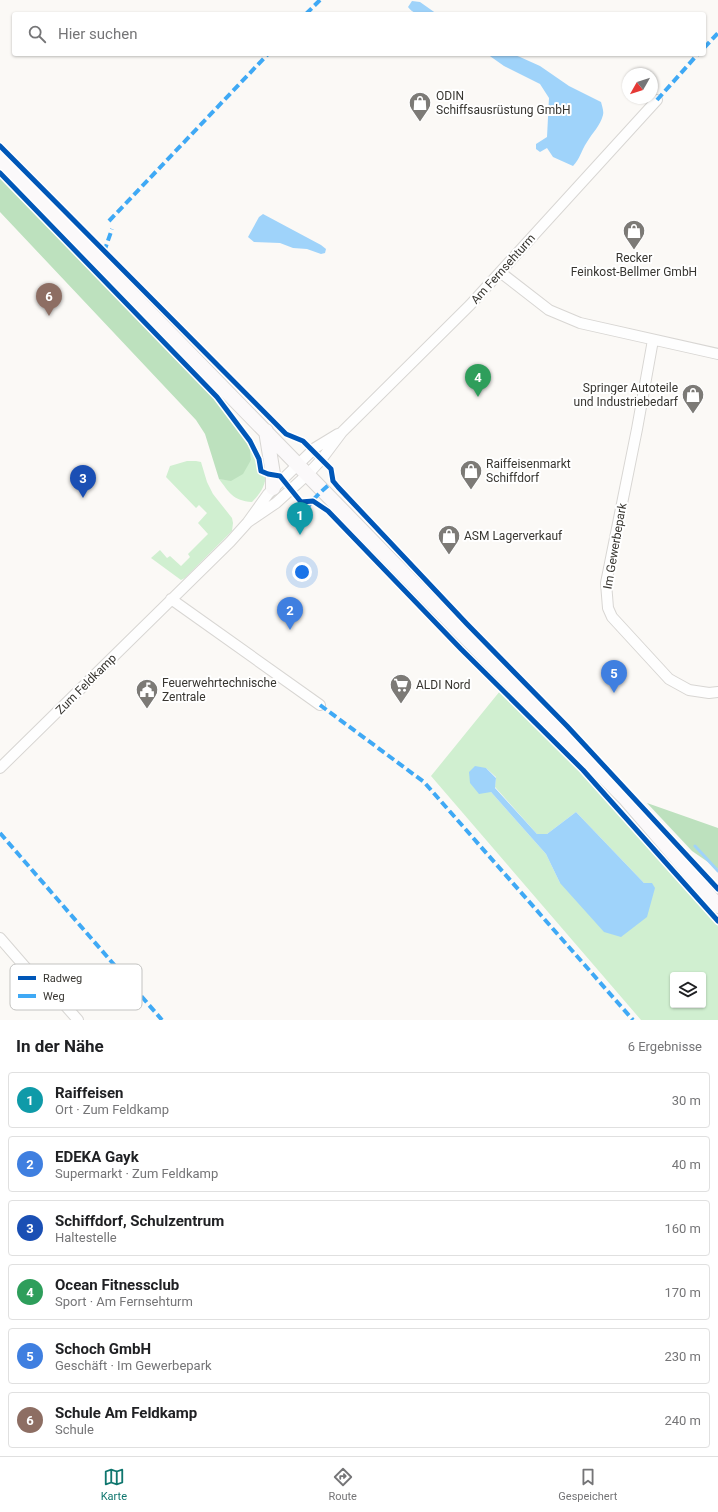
<!DOCTYPE html>
<html lang="de">
<meta charset="utf-8">
<style>
:root{--surface:#fff;--page:#f6f6f6;--text:#202124;--muted:#757577;--line:#e0e0e0;--accent:#0f766e}
body{margin:0;font-family:Roboto,sans-serif;background:var(--page);color:var(--text)}
.controls{position:absolute;right:12px;bottom:12px;display:grid;overflow:hidden;border-radius:4px;box-shadow:0 1px 3px #0004}
.controls button{width:36px;height:36px;display:grid;place-items:center;padding:0;border:0;border-bottom:1px solid var(--line);background:var(--surface);color:var(--text);font:20px sans-serif}
.compass{position:absolute;left:622px;top:68px;width:36px;height:36px;border-radius:50%;background:var(--surface);box-shadow:0 1px 3px #0004;rotate:231deg}
.you{position:absolute;left:302px;top:572px;width:14px;height:14px;margin:-10px;border:3px solid #fff;border-radius:50%;background:#1a73e8;box-shadow:0 0 0 6px #1a73e833}
.badge{display:grid;place-items:center;width:26px;height:26px;border-radius:50%;background:var(--accent);color:#fff;font-size:13px;font-weight:700}
.pin{position:absolute;translate:-50% -33px;filter:drop-shadow(0 1px 2px #0008)}
.pin::after{content:'';position:absolute;top:21px;width:14px;height:12px;background:inherit;clip-path:polygon(0 0,100% 0,50% 100%)}
.list{margin:0;padding:0;list-style:none}
h2{display:flex;justify-content:space-between;align-items:center;height:52px;margin:0;padding:0 16px;font-size:17px}
h2 small{font-size:13px;font-weight:400;color:var(--muted)}
.list li{display:grid;grid-template-columns:26px 1fr auto;gap:12px;align-items:center;box-sizing:border-box;height:56px;margin:0 8px 8px;padding:0 8px;border:1px solid var(--line);border-radius:4px}
.list b{display:block;font-size:15px;white-space:nowrap}
.list p{margin:0;font-size:13px;white-space:nowrap;color:var(--muted)}
.list em{font-size:13px;font-style:normal;color:var(--muted)}
.icon{flex:none;width:22px;height:22px;fill:none;stroke:currentColor;stroke-width:2;stroke-linecap:round;stroke-linejoin:round}
.map{position:relative;flex:none;width:718px;height:1020px;overflow:hidden}
.search{position:absolute;background:var(--surface);box-shadow:0 1px 3px #0004;left:12px;right:12px;top:12px;height:44px;display:flex;align-items:center;gap:10px;box-sizing:border-box;padding:0 14px;border-radius:4px;color:var(--muted);font-size:15px}
.sheet{height:436px;background:var(--surface)}
nav{display:flex;justify-content:space-around;align-items:center;box-sizing:border-box;height:56px;border-top:1px solid var(--line);background:var(--surface);font-size:11px;color:var(--muted)}
nav a{display:grid;justify-items:center;gap:2px}
nav .on{color:var(--accent)}
.map>svg:first-child{display:block}
.green{fill:#d0efd0;fill-rule:evenodd}
.forest{fill:#bde1be}
.water{fill:#9fd3fa}
.lines{fill:none;stroke-linecap:round;stroke-linejoin:round}
.stream{stroke:#9fd3fa;stroke-width:3}
.street-casing{stroke:#d8d6d3;stroke-width:12}
.secondary-casing{stroke:#d8d6d3;stroke-width:16}
.street{stroke:#fefefe;stroke-width:10}
.secondary{stroke:#fbf9fa;stroke-width:14}
.quiet{stroke:#3fa9f5;stroke-width:4;stroke-dasharray:8 4;stroke-linecap:butt}
.cycleway-casing{stroke:#fff;stroke-width:8}
.cycleway{stroke:#0057b8;stroke-width:5}
.labels{text-anchor:middle;stroke-width:4;stroke-linejoin:round;paint-order:stroke}
.poi-label{font-size:12px;fill:#383631;stroke:#fff;text-anchor:start}
.street-label{font-size:12px;fill:#383631;stroke:#fff}
.key{fill:#fff;stroke:#c3c3c1;stroke-width:1}
.key-label{font-size:11px;fill:#383631}
</style>
<div class="map">
<svg width="718" height="1020" viewBox="0 0 718 1020">
<rect width="100%" height="100%" fill="#fbf9f6"/>
<path class="green" d="M253 442C267 464 273 482 252 502 233 501 229 492 219 479L231 480 251 460 250 445Z
M187 461H196L201 462 207 482 213 494 232 518 233 523 232 531 185 578 181 580 151 558 160 550 167 558 170 556 181 566 190 557 188 554 208 534 198 523 207 513 199 505 196 508 166 477 170 466Z
M500 691 615 808 718 926V1020H641L431 776ZM486 768 496 777 495 787 537 834H547L576 812 644 883H560L546 854 491 792ZM673 975H703V1005H673Z"/>
<path class="forest" d="M0 178 226 410 250 445 251 460 243 474 231 481 219 479 205 434 196 420 0 212Z
M647 803 718 828V869L692 851Z"/>
<path class="water" d="M412 1 420 2 437 14C426 14 415 17 408 7Z
M487 54H512L520 57 540 66 569 86 601 102C602 106 604 111 603 115 600 126 593 132 587 142 581 151 580 159 573 166L553 157 547 148 540 152 536 149V144L547 137 549 98 540 84 504 66Z
M263 214 321 245 326 249 325 253 321 254 307 249 293 248 280 243 254 242 248 237 259 217Z
M475 766 486 768 496 778 495 788 537 834H547L576 812 644 883H652L655 888 647 917 621 937 604 932 560 883 546 854 491 792 479 794 470 783 469 772Z"/>
<g class="lines">
<path class="stream" d="M695 846 718 871"/>
<g class="street-casing">
<path id="street" d="M500 272 549 310 580 323 718 354
M653 340 637 429 606 583 608 608 612 617 669 679 689 690 709 693 718 692
M248 522 276 503 308 474 321 460 342 432 470 305 657 100
M171 599 320 705
M0 768 230 542 248 522 268 494 283 479 315 448 338 434
M0 938 39 983 55 994 78 1020"/>
</g>
<g class="secondary-casing">
<path id="secondary" d="M0 159 485 657 625 798 718 906
M266 431 273 474V488"/>
</g>
<use href="#street" class="street"/>
<use href="#secondary" class="secondary"/>
<path class="quiet" d="M306 14 320 0
M704 48 718 33
M657 100 698 54
M109 221 268 54
M104 252 112 229
M303 521C305 504 321 492 333 481
M320 705 424 782 633 1020
M0 833 162 1020"/>
<g class="cycleway-casing">
<path id="cycleway" d="M0 146 286 434 303 441 331 469 333 481 338 487 467 624 567 726 718 889
M0 173 217 397 250 441 259 459 261 471 268 474 280 476 301 502 313 501 328 511 461 649 583 770 718 921"/>
</g>
<use href="#cycleway" class="cycleway"/>
</g>
<defs>
<g id="shop-pin" transform="scale(1.15)"><path d="M0 17L-7.5 6A9.5 9.5 0 1 1 7.5 6Z" fill="#7c7a76" stroke="#fff"/><path d="M-5-2.5h2.3a2.7 3.5 0 0 1 5.4 0H5L5.5 6h-11ZM-1.5-2.5h3a1.5 2.3 0 0 0-3 0Z" fill="#fff"/></g>
<g id="supermarket-pin" transform="scale(1.15)"><path d="M0 17L-7.5 6A9.5 9.5 0 1 1 7.5 6Z" fill="#7c7a76" stroke="#fff"/><path d="M-6-5.5h2.5l.6 2H6L4.5 2H-2.5L-4.4-4H-6ZM-1.5 3.2a1.3 1.3 0 1 0 .1 0ZM3 3.2a1.3 1.3 0 1 0 .1 0Z" fill="#fff"/></g>
<g id="civic-pin" transform="scale(1.15)"><path d="M0 17L-7.5 6A9.5 9.5 0 1 1 7.5 6Z" fill="#7c7a76" stroke="#fff"/><path d="M-.6-6.5H3V-4.5H.6V-3L4-1V1h2V6H-6V1h2V-1L-.6-3ZM-1.2 2.5V6h2.4V2.5Z" fill="#fff"/></g>
</defs>
<g fill-rule="evenodd">
<use href="#shop-pin" x="420" y="103"/>
<use href="#shop-pin" x="634" y="231"/>
<use href="#shop-pin" x="693" y="395"/>
<use href="#shop-pin" x="471" y="471"/>
<use href="#shop-pin" x="449" y="536"/>
<use href="#supermarket-pin" x="401" y="685"/>
<use href="#civic-pin" x="147" y="690"/>
</g>
<g class="labels">
<g class="poi-label">
<text x="436" y="100">ODIN<tspan x="436" dy="14">Schiffsausrüstung GmbH</tspan></text>
<text x="634" y="262" text-anchor="middle">Recker<tspan x="634" dy="14">Feinkost-Bellmer GmbH</tspan></text>
<text x="678" y="392" text-anchor="end">Springer Autoteile<tspan x="678" dy="14">und Industriebedarf</tspan></text>
<text x="486" y="468">Raiffeisenmarkt<tspan x="486" dy="14">Schiffdorf</tspan></text>
<text x="464" y="540">ASM Lagerverkauf</text>
<text x="162" y="687">Feuerwehrtechnische<tspan x="162" dy="14">Zentrale</tspan></text>
<text x="416" y="689">ALDI Nord</text>
</g>
<g class="street-label">
<text transform="translate(503 269) rotate(-48)" y="4">Am Fernsehturm</text>
<text transform="translate(615 546) rotate(-80)" y="4">Im Gewerbepark</text>
<text transform="translate(86 684) rotate(-45)" y="4">Zum Feldkamp</text>
</g>
</g>
<rect x="10" y="964" width="132" height="46" rx="6" class="key"/>
<rect x="18" y="976" width="18" height="4" fill="#0057b8"/>
<rect x="18" y="994" width="18" height="4" fill="#3fa9f5"/>
<g class="key-label">
<text x="43" y="982">Radweg</text>
<text x="43" y="1000">Weg</text>
</g>
</svg>
<div class="controls">
<button><svg class="icon" aria-label="layers" viewBox="0 0 24 24"><path d="M12 4l9 5-9 5-9-5zM3 14l9 5 9-5"/></svg></button>
</div>
<svg class="compass" viewBox="-18 -18 36 36"><path d="M0-13l5 13h-10z" fill="#e53935"/><path d="M0 13l5-13h-10z" fill="#757577"/></svg>
<div class="you"></div>
<div class="pin badge" style="left:300px;top:535px;background:#0f9aa8">1</div>
<div class="pin badge" style="left:290px;top:630px;background:#3f7fe0">2</div>
<div class="pin badge" style="left:83px;top:498px;background:#1a4fb4">3</div>
<div class="pin badge" style="left:478px;top:397px;background:#2e9e5b">4</div>
<div class="pin badge" style="left:614px;top:693px;background:#3f7fe0">5</div>
<div class="pin badge" style="left:49px;top:316px;background:#8d6e63">6</div>
<div class="search"><svg class="icon" aria-label="search" viewBox="0 0 24 24"><circle cx="10" cy="10" r="6"/><path d="M15 15l6 6"/></svg>Hier suchen</div>
</div>
<section class="sheet">
<h2>In der Nähe<small>6 Ergebnisse</small></h2>
<ul class="list">
<li><span class="badge" style="background:#0f9aa8">1</span><div><b>Raiffeisen</b><p>Ort · Zum Feldkamp</p></div><em>30 m</em></li>
<li><span class="badge" style="background:#3f7fe0">2</span><div><b>EDEKA Gayk</b><p>Supermarkt · Zum Feldkamp</p></div><em>40 m</em></li>
<li><span class="badge" style="background:#1a4fb4">3</span><div><b>Schiffdorf, Schulzentrum</b><p>Haltestelle</p></div><em>160 m</em></li>
<li><span class="badge" style="background:#2e9e5b">4</span><div><b>Ocean Fitnessclub</b><p>Sport · Am Fernsehturm</p></div><em>170 m</em></li>
<li><span class="badge" style="background:#3f7fe0">5</span><div><b>Schoch GmbH</b><p>Geschäft · Im Gewerbepark</p></div><em>230 m</em></li>
<li><span class="badge" style="background:#8d6e63">6</span><div><b>Schule Am Feldkamp</b><p>Schule</p></div><em>240 m</em></li>
</ul>
</section>
<nav>
<a class="on"><svg class="icon" aria-label="map" viewBox="0 0 24 24"><path d="M3 6l6-2 6 2 6-2v14l-6 2-6-2-6 2zM9 4v14M15 6v14"/></svg>Karte</a>
<a><svg class="icon" aria-label="directions" viewBox="0 0 24 24"><path d="M12 3l9 9-9 9-9-9zM9 14v-3h6M13 9l2 2-2 2"/></svg>Route</a>
<a><svg class="icon" aria-label="saved" viewBox="0 0 24 24"><path d="M7 4h10v16l-5-4-5 4z"/></svg>Gespeichert</a>
</nav>
